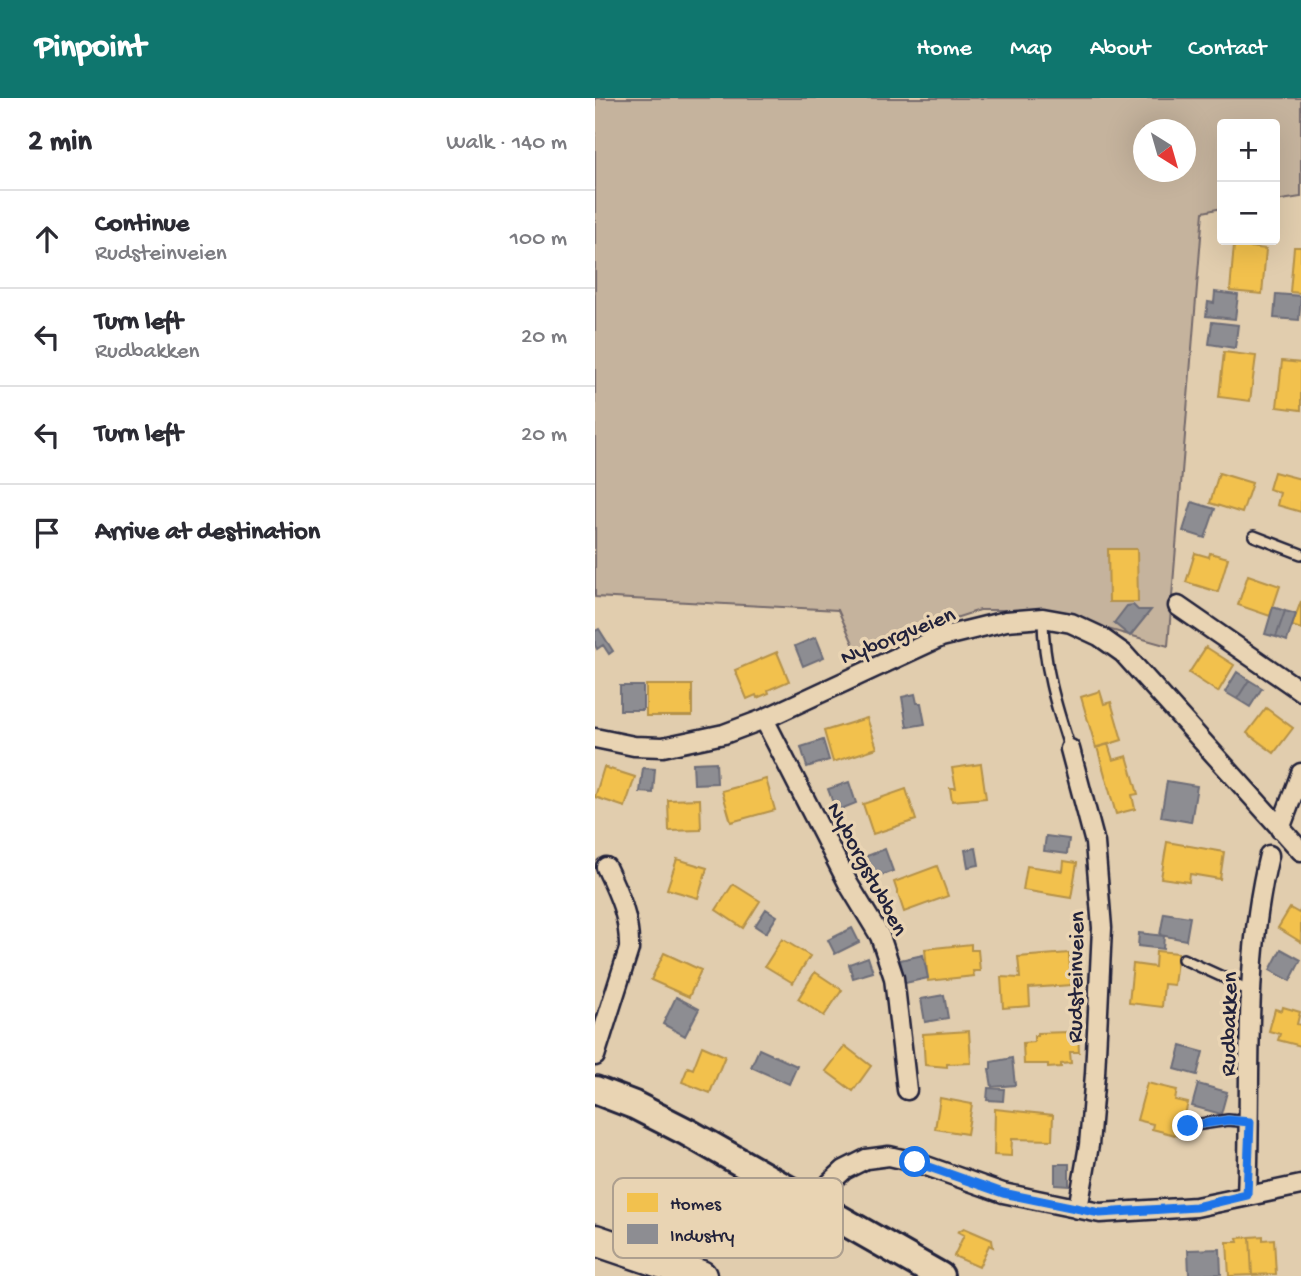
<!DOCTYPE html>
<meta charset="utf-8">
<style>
:root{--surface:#fff;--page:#f2f2f3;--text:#2b2b33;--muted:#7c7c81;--line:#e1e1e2;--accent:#0f766e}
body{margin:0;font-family:"Gochi Hand",sans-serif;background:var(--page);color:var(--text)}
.controls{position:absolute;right:21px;top:21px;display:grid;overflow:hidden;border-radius:7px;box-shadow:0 7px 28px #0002}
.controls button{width:63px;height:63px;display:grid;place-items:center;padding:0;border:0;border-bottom:2px solid var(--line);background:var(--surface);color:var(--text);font:35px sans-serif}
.compass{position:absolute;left:538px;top:21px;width:63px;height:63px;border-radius:50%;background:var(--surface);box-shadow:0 7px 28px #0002;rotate:143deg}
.stop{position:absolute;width:21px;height:21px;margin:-16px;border:5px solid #1a73e8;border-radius:50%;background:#fff}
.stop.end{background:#1a73e8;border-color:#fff;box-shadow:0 2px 7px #0008}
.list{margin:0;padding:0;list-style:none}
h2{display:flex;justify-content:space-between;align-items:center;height:91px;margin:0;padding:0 28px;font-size:30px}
h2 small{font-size:23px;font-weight:400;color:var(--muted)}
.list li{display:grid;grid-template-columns:46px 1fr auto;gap:21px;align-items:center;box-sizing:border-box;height:98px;padding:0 28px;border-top:2px solid var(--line)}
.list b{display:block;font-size:26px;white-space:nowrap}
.list p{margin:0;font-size:23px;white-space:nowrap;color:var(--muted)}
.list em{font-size:23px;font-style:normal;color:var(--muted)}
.icon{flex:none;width:38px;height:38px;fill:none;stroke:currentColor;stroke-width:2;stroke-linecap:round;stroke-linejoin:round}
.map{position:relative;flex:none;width:706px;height:1178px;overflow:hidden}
header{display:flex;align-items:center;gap:42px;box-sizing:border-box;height:98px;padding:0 35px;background:var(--accent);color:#fff}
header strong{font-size:33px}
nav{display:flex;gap:38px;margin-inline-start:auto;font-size:24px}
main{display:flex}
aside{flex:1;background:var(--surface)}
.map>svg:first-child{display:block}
.green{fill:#c5b39d;stroke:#746a6c;stroke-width:2;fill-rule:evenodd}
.homes{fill:#f2c14e;stroke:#b49148;stroke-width:2}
.industry{fill:#8d8d92;stroke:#6d6d78;stroke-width:2}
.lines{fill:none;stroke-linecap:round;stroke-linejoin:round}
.service-casing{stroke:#22223b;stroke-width:14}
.minor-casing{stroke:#22223b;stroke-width:23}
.secondary-casing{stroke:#22223b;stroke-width:32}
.trunk-casing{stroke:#22223b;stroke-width:35}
.service{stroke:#e9d4b3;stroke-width:9}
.minor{stroke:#e9d4b3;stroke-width:18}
.secondary{stroke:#e9d4b3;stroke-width:26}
.trunk{stroke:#e9d4b3;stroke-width:30}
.route{stroke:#1a73e8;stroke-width:9}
.labels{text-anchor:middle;stroke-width:7;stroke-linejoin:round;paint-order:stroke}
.street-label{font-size:23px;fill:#22223b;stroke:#e9d4b3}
.key{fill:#e9d4b3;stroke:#ad9f8f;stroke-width:2}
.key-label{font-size:19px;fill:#22223b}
</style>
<header>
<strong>Pinpoint</strong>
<nav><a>Home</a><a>Map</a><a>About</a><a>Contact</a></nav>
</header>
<main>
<aside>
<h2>2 min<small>Walk · 140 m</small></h2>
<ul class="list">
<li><svg class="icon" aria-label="ahead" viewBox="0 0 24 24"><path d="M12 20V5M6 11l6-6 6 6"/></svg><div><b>Continue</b><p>Rudsteinveien</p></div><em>100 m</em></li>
<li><svg class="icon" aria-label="left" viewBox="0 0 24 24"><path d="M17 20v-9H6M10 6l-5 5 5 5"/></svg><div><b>Turn left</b><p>Rudbakken</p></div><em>20 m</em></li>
<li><svg class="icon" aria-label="left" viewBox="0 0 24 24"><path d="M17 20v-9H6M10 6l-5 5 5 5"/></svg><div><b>Turn left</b></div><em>20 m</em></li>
<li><svg class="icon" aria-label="arrive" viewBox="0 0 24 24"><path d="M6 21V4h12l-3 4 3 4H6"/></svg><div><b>Arrive at destination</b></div></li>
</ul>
</aside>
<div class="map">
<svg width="706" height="1178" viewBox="0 0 706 1178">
<rect width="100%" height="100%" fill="#e1cdae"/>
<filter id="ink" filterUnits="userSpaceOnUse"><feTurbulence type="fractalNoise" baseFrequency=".0143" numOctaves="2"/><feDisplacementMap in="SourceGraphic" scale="14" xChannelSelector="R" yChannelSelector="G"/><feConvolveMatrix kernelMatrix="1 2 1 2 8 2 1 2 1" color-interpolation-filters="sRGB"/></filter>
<g filter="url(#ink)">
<path class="green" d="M0 0H706V99L680 103V26H627V110L608 114 573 548 445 512H385L261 552 243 512 0 499ZM548 32H590V74H548Z"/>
<path class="homes" d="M639 147 671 151 667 196 635 193Z
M699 149H706V195L695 194Z
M629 254 661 258 655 303 624 299Z
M687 263 706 265V312L682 309Z
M679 374 706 381V414L682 407 685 395 674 391Z
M624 375 657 385 647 415 615 405Z
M513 451H542L543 504H514Z
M600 455 614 459 615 455 633 460 623 494 591 484Z
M653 477 685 488 675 518 643 507Z
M706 503V531L697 528Z
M611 549 639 567 623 594 594 575Z
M182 554 194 583 173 592 174 595 162 600 161 597 152 601 140 572Z
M51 587H97V618H51Z
M505 593 509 606 516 604 527 642 501 650 486 599Z
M671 610 698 630 679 655 652 635Z
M272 620 282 650 238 664 229 633Z
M513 646 518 662 532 658 543 696 537 697 540 711 521 716 502 649Z
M386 666 391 700 357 703 355 690H361L357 670Z
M9 669 40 679 30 709 0 699Z
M171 681 180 712 136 724 127 693Z
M311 691 321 722 278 736 268 706Z
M105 701 106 732 74 733 73 702Z
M572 744 629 754 625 781 595 776 594 784 566 780Z
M82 761 112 770 103 800 72 791Z
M469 763 482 765 476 800 428 792 432 768 468 773Z
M342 768 353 798 309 814 299 784Z
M138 786 165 803 148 830 121 812Z
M695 810 704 815 706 811V844L683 830Z
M187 841 215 858 198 885 170 868Z
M376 846V852H383L385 873H378L379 878 333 883 330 851Z
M561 853 583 855 579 887 569 886 567 909 534 905 538 866 560 869Z
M69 855 106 872 94 899 56 882Z
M474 855 476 887 434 890 435 908 408 910 406 879 425 880 423 859Z
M220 874 247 892 229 918 203 901Z
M688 909 705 914 702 926 706 927V948L683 942 685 936 674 933 680 911 687 913Z
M374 933 376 965 352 966V969L330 967 328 936Z
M474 934V936H483L484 954H475L476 965 466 966V969L453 970V966H429L428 945 439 944V938H442V935Z
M107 948 130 958 115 995 87 984 93 969 98 971Z
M250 948 276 968 258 993 231 973Z
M552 985 582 992 580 1002 593 1005 584 1038 557 1031 558 1026 542 1022Z
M345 1000 377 1006 372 1036 340 1031Z
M400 1011 458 1017 457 1042 417 1041 416 1058 399 1057Z
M369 1130 397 1142 398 1149 394 1147 384 1169 359 1158 369 1137 363 1134Z
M668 1138V1142L679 1141 681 1176 657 1177 655 1139Z
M655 1139 657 1177 634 1178 632 1144H643L642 1140Z"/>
<path class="industry" d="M620 194 643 197 640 221 611 218 613 204 619 205Z
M681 196 706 198 704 222 679 220Z
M617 224 643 227 640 250 614 246Z
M597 404 620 411 610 440 588 433Z
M538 507 543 512H556L535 538 519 525 532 508Z
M678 509 690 513 681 539 670 536Z
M690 513 701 516 692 543 681 539Z
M4 531 18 553 14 556 8 547 2 551 0 547V533Z
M221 539 229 559 208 568 200 548Z
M642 574 654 582 642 601 630 594Z
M654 582 667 590 655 609 642 601Z
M25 588H48V612H25Z
M320 596 322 605H326L330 626 312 629 307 599Z
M228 642 234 662 212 669 206 649Z
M121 664 122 685 99 686 98 665Z
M48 670 60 671 58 695 45 694Z
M572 683 602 688 596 724 566 719Z
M254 684 261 705 241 713 233 691Z
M451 738 474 741 472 756 449 753Z
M381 750 384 767 373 769 370 752Z
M290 751 298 773 277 781 269 759Z
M171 811 182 818 171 835 160 828Z
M569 815 595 819 591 842 565 837Z
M257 830 264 844 240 856 233 842Z
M544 835 569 838 568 851 543 848Z
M686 851 706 862 695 883 675 872Z
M328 857 333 880 310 885 305 862Z
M273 859 278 874 258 880 254 866Z
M349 897 353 920 330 924 326 901Z
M81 899 104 911 90 938 68 926Z
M586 948 608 954 602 977 580 971Z
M164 951 202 968 194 986 156 969Z
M417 960 420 987 397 989 394 971H396V964Z
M603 986 632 994 626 1016 597 1008Z
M393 990 409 991 408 1003 392 1002Z
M460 1066H474V1088L460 1087Z
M625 1151 626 1176 594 1177 593 1152Z"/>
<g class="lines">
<g class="service-casing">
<path id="service" d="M659 438 706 456
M448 520C448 566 461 608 475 651
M588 861 632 881 655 895
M593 1028 633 1022 655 1024"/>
</g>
<g class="minor-casing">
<path id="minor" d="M583 508 706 593
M169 621 254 787 285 838 299 880 312 992
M0 640 39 648 68 649 129 636 169 621 346 539 411 523 448 520 476 525 504 538 528 555 706 753
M475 651 500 745 507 830 500 976 494 1047 483 1111
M685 731 706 675
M0 958 34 851C35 820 24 796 11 769
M652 1098C657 984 647 868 674 757
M219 1106 235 1085 249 1072 271 1061 294 1058 320 1064 408 1095 505 1115 601 1109 706 1087"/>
</g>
<g class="secondary-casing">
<path id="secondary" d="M0 992 39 1007 92 1034 345 1178"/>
</g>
<g class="trunk-casing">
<path id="trunk" d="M0 1142 106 1178"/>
</g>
<use href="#service" class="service"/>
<use href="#minor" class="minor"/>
<use href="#secondary" class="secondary"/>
<use href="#trunk" class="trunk"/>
</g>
</g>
<g class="lines" filter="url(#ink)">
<path class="route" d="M320 1064 408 1095 505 1115 601 1109 652 1097 655 1024 633 1022 593 1028"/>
</g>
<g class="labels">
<g class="street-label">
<text transform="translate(302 536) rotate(-22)" y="8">Nyborgveien</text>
<text transform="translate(274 770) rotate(62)" y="8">Nyborgstubben</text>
<text transform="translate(479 879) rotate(-89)" y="8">Rudsteinveien</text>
<text transform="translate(632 926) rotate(-89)" y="8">Rudbakken</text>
</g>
</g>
<rect x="18" y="1080" width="230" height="80" rx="10" class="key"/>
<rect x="32" y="1095" width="31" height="19" fill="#f2c14e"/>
<rect x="32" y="1126" width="31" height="20" fill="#8d8d92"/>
<g class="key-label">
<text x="75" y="1111">Homes</text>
<text x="75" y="1143">Industry</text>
</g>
</svg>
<div class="controls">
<button>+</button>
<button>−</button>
</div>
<svg class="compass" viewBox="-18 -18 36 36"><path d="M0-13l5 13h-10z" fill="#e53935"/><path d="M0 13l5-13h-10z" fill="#7c7c81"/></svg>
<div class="stop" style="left:320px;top:1064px"></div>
<div class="stop end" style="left:593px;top:1028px"></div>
</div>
</main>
